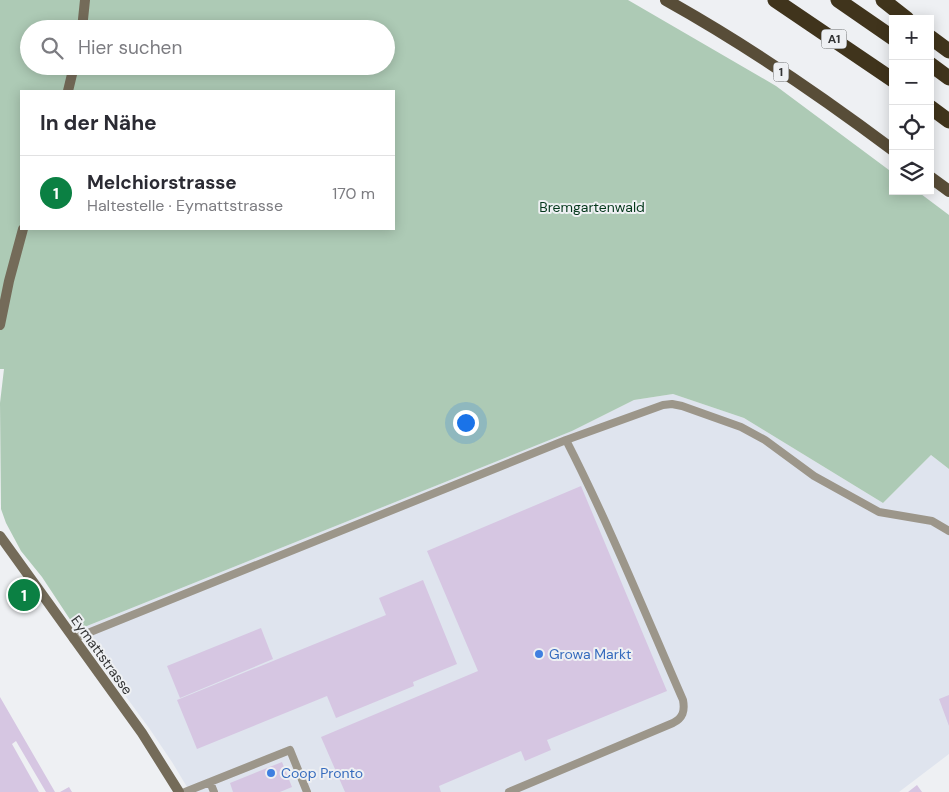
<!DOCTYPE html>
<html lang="de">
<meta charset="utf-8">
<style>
:root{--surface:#fff;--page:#f7f7f7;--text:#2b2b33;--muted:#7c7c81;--line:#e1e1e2;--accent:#0b8043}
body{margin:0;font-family:"DM Sans",sans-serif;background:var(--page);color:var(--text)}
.controls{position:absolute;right:15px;top:15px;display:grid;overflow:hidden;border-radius:0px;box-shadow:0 2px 12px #0003}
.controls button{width:45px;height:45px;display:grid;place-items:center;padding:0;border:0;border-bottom:1px solid var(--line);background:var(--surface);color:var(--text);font:25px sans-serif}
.you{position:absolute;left:465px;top:422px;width:18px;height:18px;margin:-12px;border:4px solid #fff;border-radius:50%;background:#1a73e8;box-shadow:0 0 0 8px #1a73e833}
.badge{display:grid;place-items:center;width:32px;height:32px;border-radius:50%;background:var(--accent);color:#fff;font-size:16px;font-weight:700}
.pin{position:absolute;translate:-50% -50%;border:2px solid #fff;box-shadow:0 1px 5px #0006}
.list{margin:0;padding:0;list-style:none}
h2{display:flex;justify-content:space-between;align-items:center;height:65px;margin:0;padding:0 20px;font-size:21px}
h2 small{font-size:16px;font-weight:400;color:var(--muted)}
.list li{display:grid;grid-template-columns:32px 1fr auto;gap:15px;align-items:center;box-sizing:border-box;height:75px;padding:0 20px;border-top:1px solid var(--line)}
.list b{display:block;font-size:19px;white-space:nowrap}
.list p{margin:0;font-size:16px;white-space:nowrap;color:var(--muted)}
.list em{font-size:16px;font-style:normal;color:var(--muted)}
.icon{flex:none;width:28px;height:28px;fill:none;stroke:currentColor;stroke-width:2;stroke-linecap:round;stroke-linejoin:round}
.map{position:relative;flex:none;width:949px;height:792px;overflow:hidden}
.search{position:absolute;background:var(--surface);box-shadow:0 2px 12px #0003;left:20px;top:20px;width:375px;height:55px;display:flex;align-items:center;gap:12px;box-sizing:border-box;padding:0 18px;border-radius:28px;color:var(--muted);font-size:19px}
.panel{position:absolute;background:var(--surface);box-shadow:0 2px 12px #0003;left:20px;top:90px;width:375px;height:140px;border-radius:0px}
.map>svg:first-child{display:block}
.built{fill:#dfe4ee}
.forest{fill:#adcab5;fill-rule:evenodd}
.building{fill:#d6c6e2}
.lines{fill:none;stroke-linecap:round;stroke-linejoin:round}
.lane{stroke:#9c968a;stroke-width:8}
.secondary{stroke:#746b59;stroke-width:10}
.primary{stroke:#584d38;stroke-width:12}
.highway{stroke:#40341c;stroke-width:15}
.shop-dot{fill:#3f7fe0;stroke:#eef0f3;stroke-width:2}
.labels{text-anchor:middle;stroke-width:4;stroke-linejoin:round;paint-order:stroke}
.shield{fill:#eef0f3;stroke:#6a6c6d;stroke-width:1}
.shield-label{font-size:12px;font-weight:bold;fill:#323334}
.park-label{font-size:14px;fill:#05381c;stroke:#eef0f3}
.shop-label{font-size:14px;fill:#366cbe;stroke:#eef0f3;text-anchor:start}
.street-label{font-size:14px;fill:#323334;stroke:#eef0f3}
</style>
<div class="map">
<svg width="949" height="792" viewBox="0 0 949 792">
<rect width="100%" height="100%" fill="#eef0f3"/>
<path class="built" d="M673 394 744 418 883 503 931 455 949 469V754L899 792H190L172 762 149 728 77 630 572 431 634 400Z"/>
<path class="forest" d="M0 0H628L776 86 893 173V191H917L949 215V469L931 455 883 503 744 418 673 394 634 400 572 431 77 630 42 577 21 551 6 523 1 509 0 403 4 369H0ZM29 29H386V66H29ZM21 91H394V229H21Z"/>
<path class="building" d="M581 486 667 691 547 740 551 750 525 761 521 751 439 786 441 792H345L321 737 478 671 427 551Z
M423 580 457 664 413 682 414 686 336 718 327 696 197 749 177 700 386 615 379 598Z
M16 601 22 609 17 612 12 605Z
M261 628 273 659 180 698 167 666Z
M949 695V726L939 699Z
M0 697 55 792H46L16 741 12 744 39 792H0Z
M282 762 292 787 280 792H233L230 783Z
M917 785 922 792H908Z
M69 787 72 792H60Z"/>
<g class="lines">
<path class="lane" d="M73 639 566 440 663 405 672 404 682 406 741 427 765 440 814 476 879 512 932 521 949 531
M210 782 214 792
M185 792 290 750 307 792
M509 792 673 723C683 718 685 711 683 700 645 613 609 524 566 440"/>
<path class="secondary" d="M82 29 85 0
M68 91 74 66
M0 325 9 281 23 229
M0 536 142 733 179 792"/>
<path class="primary" d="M666 0C745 44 821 96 893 150
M930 177 949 191"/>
<path class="highway" d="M775 0 893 80
M838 0 893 38
M883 0 907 19
M930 37 949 51
M930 64 949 78
M930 107 949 121"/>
</g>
<g class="shop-dot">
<circle cx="539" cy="654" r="5"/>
<circle cx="271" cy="773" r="5"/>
</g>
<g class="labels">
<g class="shield">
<rect x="821.5" y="29.5" width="25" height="19" rx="4"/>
<rect x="773.5" y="62.5" width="15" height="19" rx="4"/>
</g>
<g class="shield-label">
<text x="834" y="43">A1</text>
<text x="781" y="76">1</text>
</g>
<g class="park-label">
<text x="592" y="212">Bremgartenwald</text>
</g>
<g class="shop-label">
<text x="549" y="659">Growa Markt</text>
<text x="281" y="778">Coop Pronto</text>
</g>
<g class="street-label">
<text transform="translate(102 655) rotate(54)" y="5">Eymattstrasse</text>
</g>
</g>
</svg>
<div class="controls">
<button>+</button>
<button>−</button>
<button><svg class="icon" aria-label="locate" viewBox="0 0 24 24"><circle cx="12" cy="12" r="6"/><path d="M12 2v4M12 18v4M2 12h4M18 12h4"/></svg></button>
<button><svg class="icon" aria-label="layers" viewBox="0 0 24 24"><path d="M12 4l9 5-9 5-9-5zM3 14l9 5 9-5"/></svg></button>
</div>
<div class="you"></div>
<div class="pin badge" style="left:24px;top:595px">1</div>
<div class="search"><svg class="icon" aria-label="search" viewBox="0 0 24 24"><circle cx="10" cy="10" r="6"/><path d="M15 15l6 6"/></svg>Hier suchen</div>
<section class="panel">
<h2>In der Nähe<small></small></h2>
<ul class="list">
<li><span class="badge">1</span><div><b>Melchiorstrasse</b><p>Haltestelle · Eymattstrasse</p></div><em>170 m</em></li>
</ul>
</section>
</div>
